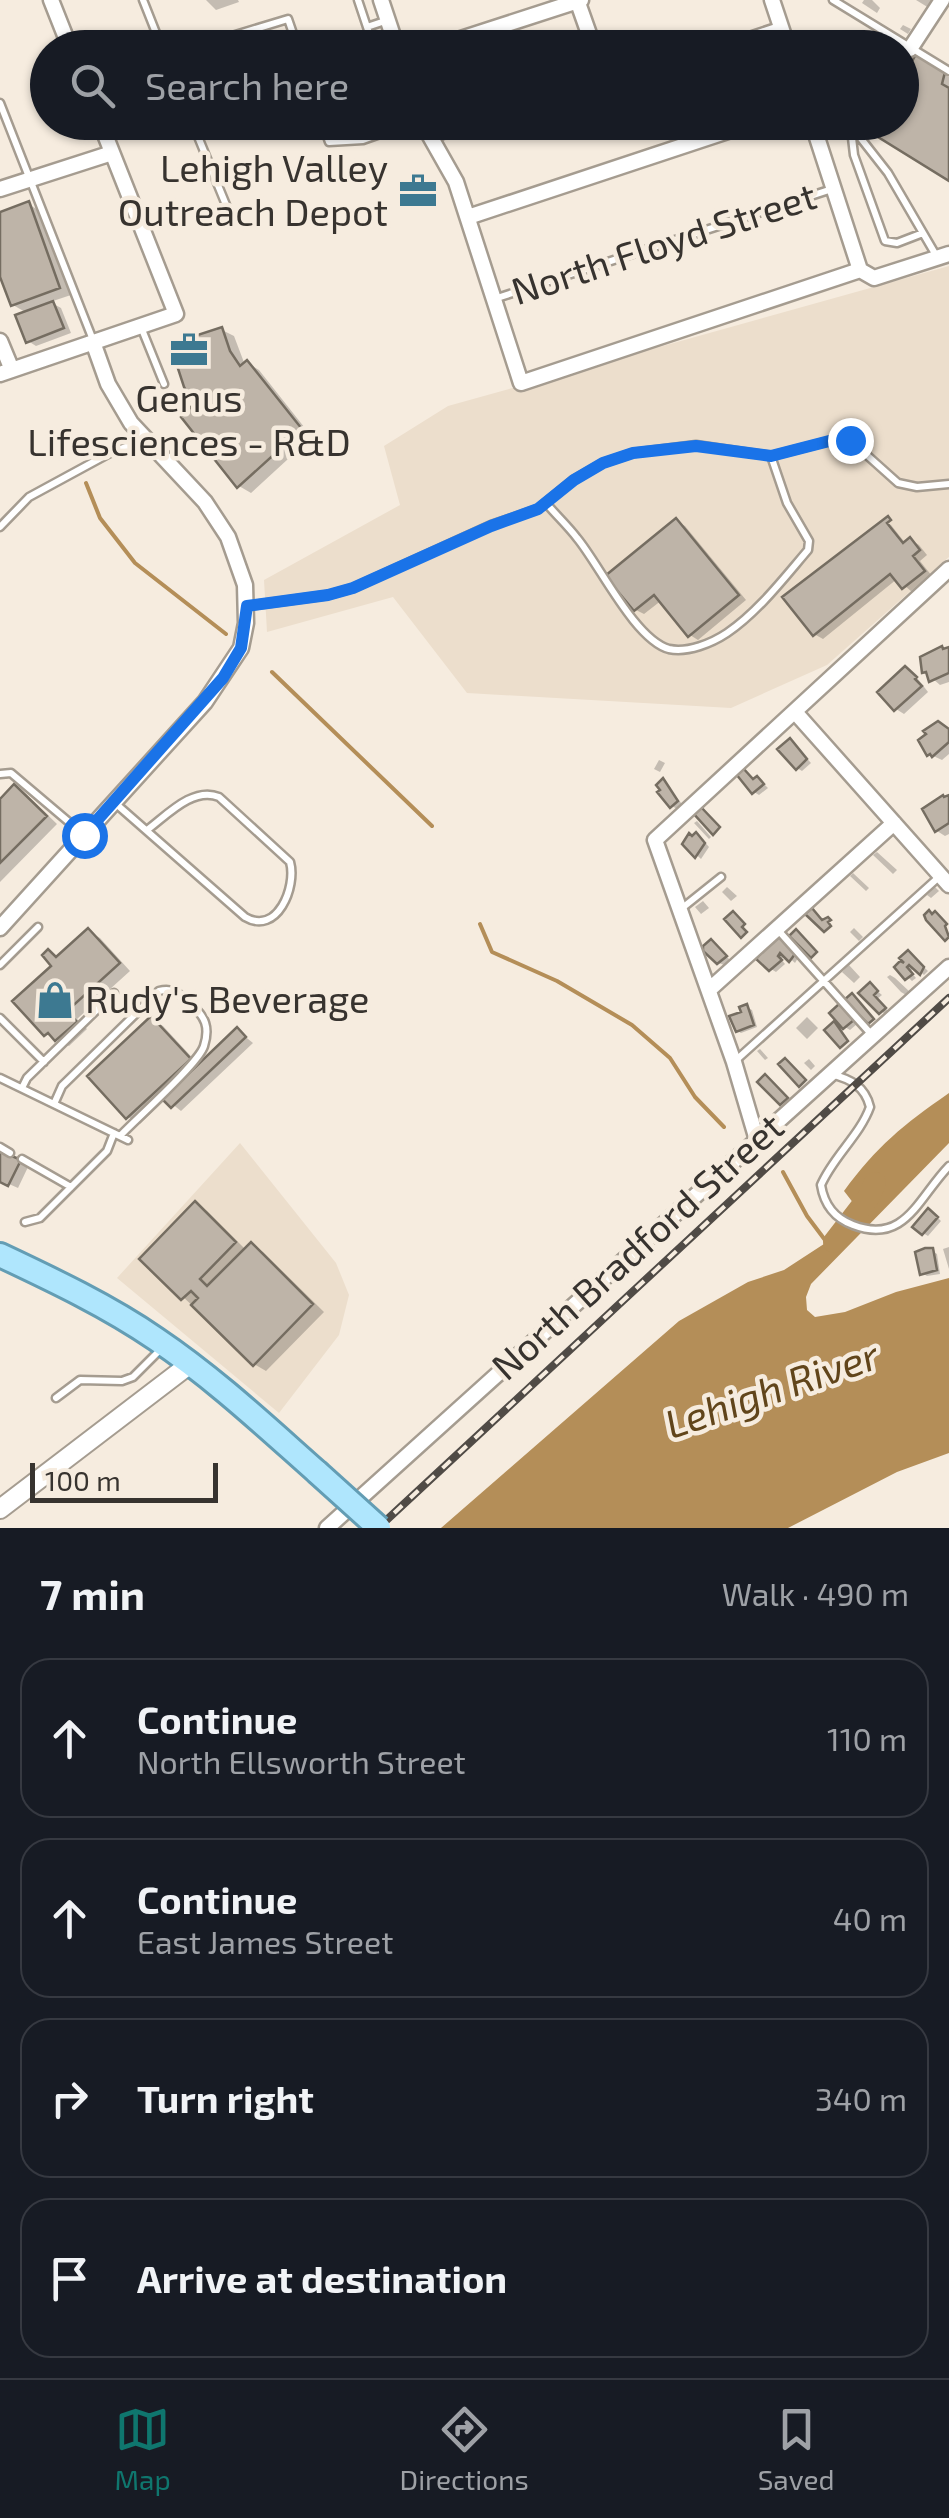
<!DOCTYPE html>
<meta charset="utf-8">
<style>
:root{--surface:#171b24;--page:#20242c;--text:#f1f3f6;--muted:#9ea1a6;--line:#363941;--accent:#0f766e}
body{margin:0;font-family:"Exo 2",sans-serif;background:var(--page);color:var(--text)}
.scale{position:absolute;left:30px;bottom:25px;width:188px;box-sizing:border-box;padding-left:10px;border:5px solid #37332f;border-top:0;font-size:28px;line-height:35px;white-space:nowrap;color:#37332f;-webkit-text-stroke:8px #f6ecdf;paint-order:stroke}
.stop{position:absolute;width:30px;height:30px;margin:-22px;border:8px solid #1a73e8;border-radius:50%;background:#fff}
.stop.end{background:#1a73e8;border-color:#fff;box-shadow:0 2px 10px #0008}
.list{margin:0;padding:0;list-style:none}
h2{display:flex;justify-content:space-between;align-items:center;height:130px;margin:0;padding:0 40px;font-size:42px}
h2 small{font-size:32px;font-weight:400;color:var(--muted)}
.list li{display:grid;grid-template-columns:65px 1fr auto;gap:30px;align-items:center;box-sizing:border-box;height:160px;margin:0 20px 20px;padding:0 20px;border:2px solid var(--line);border-radius:30px}
.list b{display:block;font-size:38px;white-space:nowrap}
.list p{margin:0;font-size:32px;white-space:nowrap;color:var(--muted)}
.list em{font-size:32px;font-style:normal;color:var(--muted)}
.icon{flex:none;width:55px;height:55px;fill:none;stroke:currentColor;stroke-width:2;stroke-linecap:round;stroke-linejoin:round}
.map{position:relative;flex:none;width:949px;height:1528px;overflow:hidden}
.search{position:absolute;background:var(--surface);box-shadow:0 2px 8px #0004;left:30px;right:30px;top:30px;height:110px;display:flex;align-items:center;gap:25px;box-sizing:border-box;padding:0 35px;border-radius:55px;color:var(--muted);font-size:38px}
.sheet{height:850px;background:var(--surface)}
nav{display:flex;justify-content:space-around;align-items:center;box-sizing:border-box;height:140px;border-top:2px solid var(--line);background:var(--surface);font-size:28px;color:var(--muted)}
nav a{display:grid;justify-items:center;gap:5px}
nav .on{color:var(--accent)}
.map>svg:first-child{display:block}
.built{fill:#ecdecc}
.water{fill:#b48e58}
.shadow{fill:#0003}
.lines{fill:none;stroke-linecap:round;stroke-linejoin:round}
.stream{stroke:#b48e58;stroke-width:4}
.river{stroke:#b48e58;stroke-width:22}
.building{fill:#beb4a8;stroke:#756d61;stroke-width:2.5}
.service-casing{stroke:#a59c90;stroke-width:11}
.minor-casing{stroke:#a59c90;stroke-width:19}
.tertiary-casing{stroke:#a59c90;stroke-width:22}
.primary-casing{stroke:#639db4;stroke-width:28}
.service{stroke:#fff;stroke-width:6}
.minor{stroke:#fff;stroke-width:14}
.tertiary{stroke:#fff;stroke-width:18}
.primary{stroke:#afe6fd;stroke-width:22}
.rail-casing{stroke:#504b46;stroke-width:8}
.rail{stroke:#f6ecdf;stroke-width:4;stroke-dasharray:11;stroke-linecap:butt}
.primary-bridge-casing{stroke:#639db4;stroke-width:28;stroke-linecap:butt}
.primary-bridge{stroke:#afe6fd;stroke-width:22}
.route{stroke:#1a73e8;stroke-width:12}
.labels{text-anchor:middle;stroke-width:9;stroke-linejoin:round;paint-order:stroke}
.poi-label{font-size:38px;fill:#37332f;stroke:#f6ecdf;text-anchor:end}
.street-label{font-size:38px;fill:#37332f;stroke:#f6ecdf}
.water-label{font-size:40px;font-style:italic;fill:#61451b;stroke:#f6ecdf}
</style>
<div class="map">
<svg width="949" height="1528" viewBox="0 0 949 1528">
<rect width="100%" height="100%" fill="#f6ecdf"/>
<path class="built" d="M949 266V557L827 665 731 708 467 693 393 597 267 632 264 580 400 505 384 446 448 406Z
M240 1143 336 1263 349 1295 339 1335 279 1413 117 1278Z"/>
<path class="water" d="M949 1093V1143L811 1284 806 1297 807 1310 815 1317 845 1312 896 1292 949 1278V1453L897 1472 788 1528H441L679 1321 748 1282 784 1270 827 1242 861 1213 844 1191C877 1146 903 1125 949 1093Z"/>
<path class="shadow" d="M206 0H238L239 2 216 10Z
M864 0H872L880 8 877 13 862 3Z
M916 0H934L929 8Z
M903 25 911 29 908 34 900 29Z
M917 58 949 77V178L902 122V83L904 84Z
M28 204 40 211 71 295 50 302 61 308 71 333 36 346 28 341 27 313 13 305 0 270V214Z
M222 330 234 336 245 365 247 363 259 370 312 437 251 493 239 486 185 417 198 404Z
M883 520 891 525 906 544 911 540 919 545 927 555 920 561 932 576 912 592 897 579 823 639 814 634Z
M676 521 685 526 746 600 698 640 690 635 662 600 644 614 636 610 609 576Z
M949 649V682L940 685 925 672Z
M914 674 928 692 904 714 896 709Z
M929 729H949V754L942 760 929 754 921 740Z
M791 741 811 763 802 771 797 768Z
M659 760 665 763 660 772 654 769Z
M743 771 755 781 757 779 762 782 768 788 759 795 754 792Z
M663 782 682 804 677 809 672 806Z
M15 787 26 794 57 824 0 882V802Z
M949 798V834L945 836 937 831Z
M697 821 711 837 709 839 694 823Z
M701 838 709 847 701 859 685 844Z
M877 852 897 870 893 874 873 855Z
M853 873 869 888 866 891 850 876Z
M727 887 737 896 731 901 722 892Z
M935 887 939 891 931 898 927 895Z
M703 901 709 908 701 914 695 907Z
M854 928 863 937 859 941 850 932Z
M88 931 100 938 130 971 77 1019 87 1029 69 1046 46 1034 54 966 48 952 59 958Z
M782 940 798 958 795 963 786 955 781 959 785 964 776 972 771 969Z
M712 942 730 960 724 965 719 963Z
M909 953 928 971 924 975 915 967 910 971 916 978 912 981 897 967Z
M849 965 860 977 854 983 842 972Z
M890 975 895 978 910 992 906 995 901 992 887 977Z
M870 985 882 995 877 999 889 1012 886 1015 861 993Z
M746 1007 752 1010 757 1027 741 1033 736 1030Z
M840 1007 857 1024 850 1030 845 1027Z
M807 1017 818 1028 807 1039 796 1028Z
M151 1019 163 1026 200 1066 237 1030 253 1043 181 1111 166 1099 140 1124 128 1117Z
M760 1049 768 1058 765 1060 757 1051Z
M809 1059 815 1066 811 1070 804 1063Z
M0 1153 28 1167 18 1188 0 1180Z
M196 1205 207 1211 246 1250 251 1245 263 1252 324 1312 266 1371 254 1364 143 1259Z
M934 1214 941 1221 928 1236 923 1233Z
M949 1247V1269L943 1249Z
M932 1251 937 1254 940 1274 927 1276 922 1273Z"/>
<g class="lines">
<path class="stream" d="M86 483 100 518 135 563 226 634
M272 672 432 826
M480 924 492 952 557 981 632 1025 670 1058 695 1097 724 1127
M783 1172 807 1216 828 1244"/>
<path class="river" d="M834 1242 868 1198 875 1183"/>
</g>
<path class="building" d="M916 54 945 72 942 84 949 88V181L870 132 876 122H902V80Z
M29 201 60 288 11 306 0 277V212Z
M53 301 64 328 26 343 15 315Z
M222 327 230 351 240 366 247 360 302 429 237 488 181 417 194 404 184 387 170 344Z
M888 516 891 520 887 523 903 543 910 537 920 550 913 556 925 571 902 589 890 574 813 636 782 597Z
M676 518 739 595 688 637 654 595 634 611 605 576Z
M942 646 943 649 949 647V673L929 682 926 672 922 673 920 657Z
M905 666 917 677 915 679 922 686 894 711 877 692Z
M938 721 949 729V742L932 757 930 754 927 756 918 740 926 734 923 731Z
M790 738 807 759 796 770 777 749Z
M743 768 753 779 757 776 764 784 752 794 736 774Z
M663 778 678 801 670 808 657 792 660 790 656 785Z
M14 784 47 816 0 863V799Z
M943 795 944 797 949 795V823L935 832 922 809Z
M700 806 720 827 713 835 693 813Z
M696 832 705 843 695 858 682 844 689 833 692 836Z
M812 908 822 920 828 917 831 920 828 922 831 926 824 932 805 914Z
M929 910 932 914 935 911 947 924 945 926 949 937 945 941 926 920 924 915Z
M733 911 745 924 742 927 747 932 741 938 724 919Z
M88 928 120 963 67 1011 77 1022 55 1041 48 1033 44 1036 12 1001 51 966 42 955 48 949 56 957Z
M796 929 817 952 811 958 789 936Z
M777 934 795 954 789 962 780 953 778 956 782 960 769 971 756 959Z
M711 939 727 956 717 964 703 951V946Z
M908 950 924 967 920 975 909 965 907 967 913 974 905 980 894 967 900 961 904 963 899 958Z
M870 982 878 991 874 995 886 1008 879 1014 858 993Z
M852 993 874 1019 868 1024 844 1000Z
M747 1004 754 1025 736 1032 729 1016 741 1012 739 1007Z
M839 1004 854 1020 843 1029 829 1013Z
M151 1016 191 1059 126 1119 87 1076Z
M834 1021 848 1041 840 1048 824 1030Z
M237 1027 246 1037 171 1108 162 1099Z
M785 1058 806 1080 799 1087 778 1064Z
M765 1074 788 1098 780 1105 757 1082Z
M0 1151 21 1160 8 1186 0 1182Z
M195 1201 236 1242 200 1279 207 1286 251 1242 313 1304 253 1366 191 1305 198 1298 191 1291 181 1300 139 1259Z
M928 1208 938 1217 922 1235 912 1227Z
M925 1248H933L937 1270 920 1275 915 1252Z"/>
<g class="lines">
<g class="service-casing">
<path id="service" d="M143 0 162 48
M358 0 367 27
M833 0 949 71
M209 43 288 19 298 48
M374 48 367 27 388 20
M713 48 779 26
M0 103 93 340
M192 122 231 217
M322 122 329 142 363 140 414 122
M848 122 888 173 937 257
M851 129 854 155 885 241 897 243 923 233
M431 139 482 122
M494 299 832 189
M141 327 164 384
M546 503C556 515 568 526 577 538 599 564 635 640 669 649 688 653 712 643 727 633 758 612 784 578 808 550L809 541 787 503 771 456
M0 527 29 497 110 453 144 440
M248 606 328 595 353 588 491 525 538 509 573 480 603 463 633 453 696 445 771 456 837 439 850 440 898 483 917 487 949 484
M0 774 11 773 83 834
M115 803 245 917C277 936 297 887 290 862L219 797C193 786 166 816 147 830
M681 909 721 877
M777 929 872 1035
M0 965 38 927
M0 1018 44 1062
M734 1062 940 876
M831 1074C850 1079 865 1086 870 1107 860 1135 833 1157 821 1185 824 1204 834 1218 853 1225 905 1245 918 1198 949 1166
M0 1078 128 1140
M22 1088 27 1078 114 993
M54 1104 62 1086 159 991C174 987 181 995 192 1005 205 1017 210 1027 204 1046 199 1063 136 1119 120 1136
M0 1147 10 1153
M22 1159 71 1187
M25 1222 40 1218 107 1151 114 1133
M56 1398 80 1380 122 1381 133 1377 160 1350"/>
</g>
<g class="minor-casing">
<path id="minor" d="M51 0 70 48
M381 0 397 48
M577 0 594 48
M772 0 788 48
M433 48 581 0
M910 49 942 0
M422 122 456 182 521 383 860 270 874 278 949 254
M812 122 860 270
M0 189 112 153
M468 217 755 122
M0 341 12 370
M0 374 176 314 100 122
M795 712 949 885
M0 928 205 702 241 648 246 623 245 585 228 537 205 502 131 423 108 384 93 342
M710 989 894 823
M757 1140 734 1062 655 840 949 569
M327 1528 949 967"/>
</g>
<g class="tertiary-casing">
<path id="tertiary" d="M0 1509 190 1364"/>
</g>
<g class="primary-casing">
<path id="primary" d="M0 1255C53 1280 108 1306 156 1339 214 1378 265 1426 317 1472"/>
</g>
<use href="#service" class="service"/>
<use href="#minor" class="minor"/>
<use href="#tertiary" class="tertiary"/>
<use href="#primary" class="primary"/>
<g class="rail-casing">
<path id="rail" d="M378 1528 949 998"/>
</g>
<use href="#rail" class="rail"/>
<g class="primary-bridge-casing">
<path id="primary-bridge" d="M317 1472 379 1528"/>
</g>
<use href="#primary-bridge" class="primary-bridge"/>
</g>
<g class="lines">
<path class="route" d="M84 835 223 678 241 648 247 606 328 595 353 588 491 526 538 509 574 480 603 463 633 453 696 446 771 456 837 439 850 440"/>
</g>
<defs>
<g id="office-bare" transform="scale(3)"><path d="M-6-3h4V-5.5h4V-3h4V5H-6ZM-1-4.5V-3h2v-1.5ZM-6 0V1H6V0Z" fill="#3d7991" stroke="#f6ecdf" stroke-width="2.5" paint-order="stroke"/></g>
<g id="shop-bare" transform="scale(3)"><path d="M-5-2.5h2.3a2.7 3.5 0 0 1 5.4 0H5L5.5 6h-11ZM-1.5-2.5h3a1.5 2.3 0 0 0-3 0Z" fill="#3d7991" stroke="#f6ecdf" stroke-width="2.5" paint-order="stroke"/></g>
</defs>
<g fill-rule="evenodd">
<use href="#office-bare" x="418" y="191"/>
<use href="#office-bare" x="189" y="350"/>
<use href="#shop-bare" x="55" y="1000"/>
</g>
<g class="labels">
<g class="poi-label">
<text x="388" y="182">Lehigh Valley<tspan x="388" dy="44">Outreach Depot</tspan></text>
<text x="189" y="412" text-anchor="middle">Genus<tspan x="189" dy="44">Lifesciences - R&amp;D</tspan></text>
<text x="85" y="1013" text-anchor="start">Rudy's Beverage</text>
</g>
<g class="street-label">
<text transform="translate(664 244) rotate(-18)" y="13">North Floyd Street</text>
<text transform="translate(638 1247) rotate(-42)" y="13">North Bradford Street</text>
</g>
<g class="water-label">
<text transform="translate(772 1390) rotate(-19)" y="14">Lehigh River</text>
</g>
</g>
</svg>
<div class="scale">100 m</div>
<div class="stop" style="left:84px;top:835px"></div>
<div class="stop end" style="left:850px;top:440px"></div>
<div class="search"><svg class="icon" aria-label="search" viewBox="0 0 24 24"><circle cx="10" cy="10" r="6"/><path d="M15 15l6 6"/></svg>Search here</div>
</div>
<section class="sheet">
<h2>7 min<small>Walk · 490 m</small></h2>
<ul class="list">
<li><svg class="icon" aria-label="ahead" viewBox="0 0 24 24"><path d="M12 20V5M6 11l6-6 6 6"/></svg><div><b>Continue</b><p>North Ellsworth Street</p></div><em>110 m</em></li>
<li><svg class="icon" aria-label="ahead" viewBox="0 0 24 24"><path d="M12 20V5M6 11l6-6 6 6"/></svg><div><b>Continue</b><p>East James Street</p></div><em>40 m</em></li>
<li><svg class="icon" aria-label="right" viewBox="0 0 24 24"><path d="M7 20v-9h11M14 6l5 5-5 5"/></svg><div><b>Turn right</b></div><em>340 m</em></li>
<li><svg class="icon" aria-label="arrive" viewBox="0 0 24 24"><path d="M6 21V4h12l-3 4 3 4H6"/></svg><div><b>Arrive at destination</b></div></li>
</ul>
</section>
<nav>
<a class="on"><svg class="icon" aria-label="map" viewBox="0 0 24 24"><path d="M3 6l6-2 6 2 6-2v14l-6 2-6-2-6 2zM9 4v14M15 6v14"/></svg>Map</a>
<a><svg class="icon" aria-label="directions" viewBox="0 0 24 24"><path d="M12 3l9 9-9 9-9-9zM9 14v-3h6M13 9l2 2-2 2"/></svg>Directions</a>
<a><svg class="icon" aria-label="saved" viewBox="0 0 24 24"><path d="M7 4h10v16l-5-4-5 4z"/></svg>Saved</a>
</nav>
